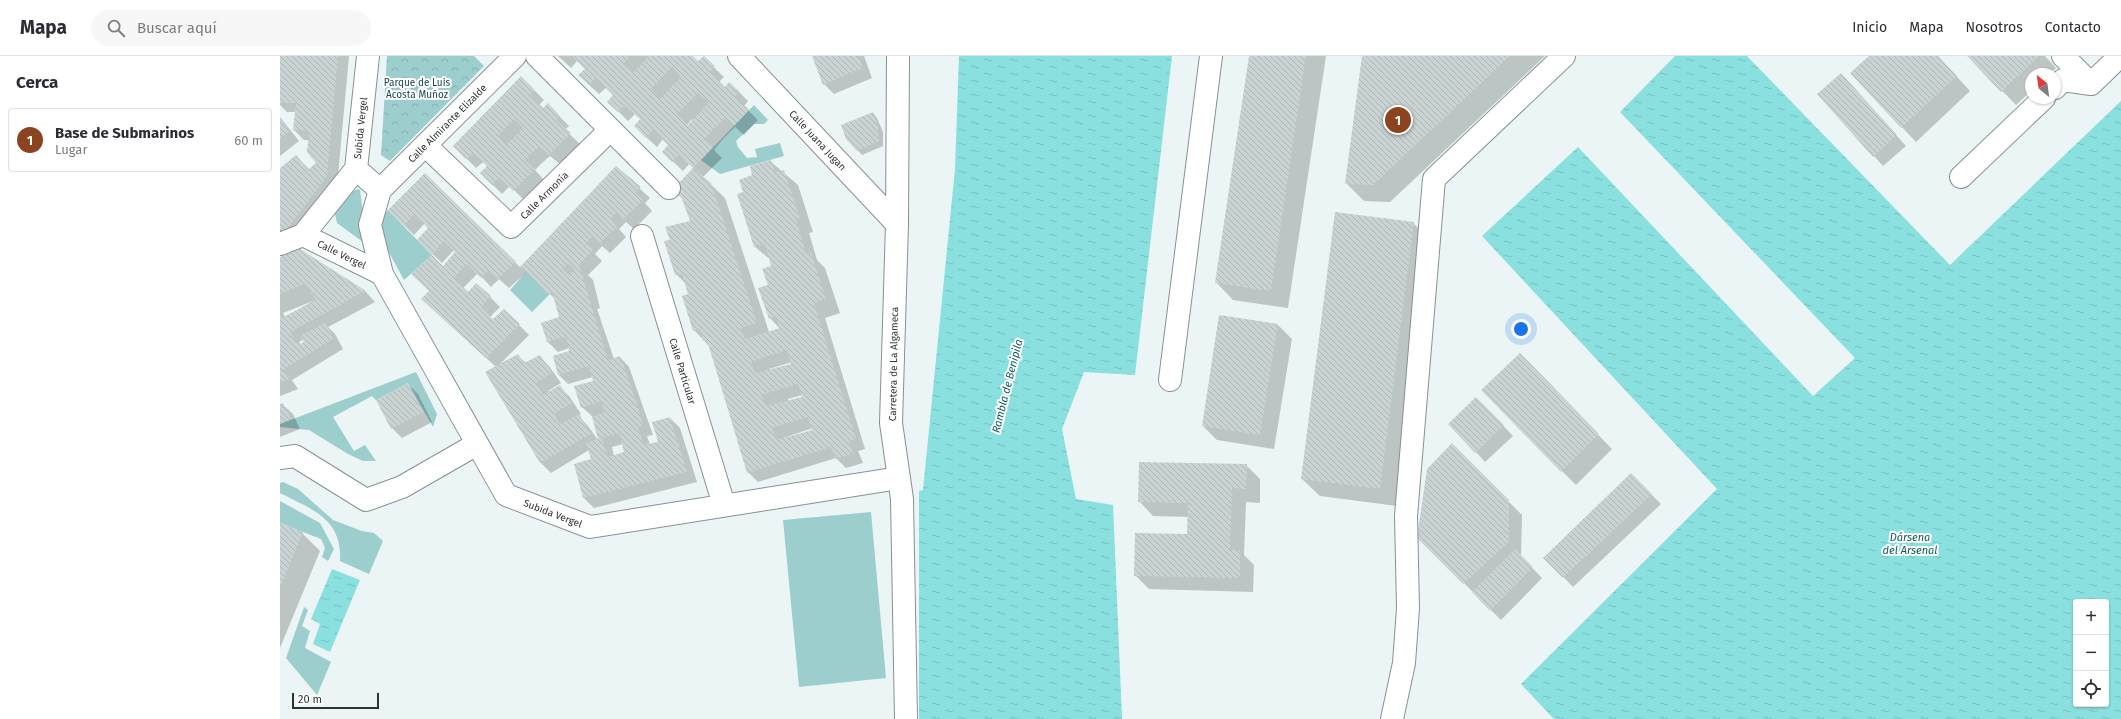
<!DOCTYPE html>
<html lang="es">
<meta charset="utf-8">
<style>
:root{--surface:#fff;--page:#f7f7f7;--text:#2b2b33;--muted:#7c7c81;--line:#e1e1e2;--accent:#8b441f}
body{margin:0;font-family:"Fira Sans",sans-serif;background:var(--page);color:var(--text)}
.controls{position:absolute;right:12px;bottom:12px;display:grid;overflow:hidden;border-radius:4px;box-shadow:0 1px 3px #0004}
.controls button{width:36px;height:36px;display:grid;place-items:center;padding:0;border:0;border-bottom:1px solid var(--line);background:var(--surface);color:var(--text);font:20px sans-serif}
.compass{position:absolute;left:1745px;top:12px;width:36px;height:36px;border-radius:50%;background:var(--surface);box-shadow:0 1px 3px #0004;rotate:331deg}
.scale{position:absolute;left:12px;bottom:10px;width:87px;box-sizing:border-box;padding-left:4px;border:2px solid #2e3232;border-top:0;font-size:11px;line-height:14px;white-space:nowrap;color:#2e3232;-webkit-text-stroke:3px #fff;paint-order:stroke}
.you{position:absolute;left:1241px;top:273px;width:14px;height:14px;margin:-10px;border:3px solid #fff;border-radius:50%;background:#1a73e8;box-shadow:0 0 0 6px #1a73e833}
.badge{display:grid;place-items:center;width:26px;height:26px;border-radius:50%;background:var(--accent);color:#fff;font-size:13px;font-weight:700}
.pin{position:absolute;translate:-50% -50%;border:2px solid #fff;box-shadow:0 1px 4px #0006}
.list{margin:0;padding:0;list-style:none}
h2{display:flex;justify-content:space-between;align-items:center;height:52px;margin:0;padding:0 16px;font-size:17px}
h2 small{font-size:13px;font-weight:400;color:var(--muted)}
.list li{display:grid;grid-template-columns:26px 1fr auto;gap:12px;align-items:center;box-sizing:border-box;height:64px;margin:0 8px 8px;padding:0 8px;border:1px solid var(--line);border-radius:4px}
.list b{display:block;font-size:15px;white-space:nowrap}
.list p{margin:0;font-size:13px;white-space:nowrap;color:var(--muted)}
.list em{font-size:13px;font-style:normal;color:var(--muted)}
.icon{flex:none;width:22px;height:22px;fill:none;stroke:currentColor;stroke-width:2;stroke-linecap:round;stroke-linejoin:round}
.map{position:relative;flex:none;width:1841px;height:663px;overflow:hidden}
header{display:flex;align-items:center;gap:24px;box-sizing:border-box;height:56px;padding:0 20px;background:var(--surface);border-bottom:1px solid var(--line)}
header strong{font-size:19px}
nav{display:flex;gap:22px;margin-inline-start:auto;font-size:14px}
.search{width:280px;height:36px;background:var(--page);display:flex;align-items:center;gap:10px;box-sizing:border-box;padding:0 14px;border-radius:22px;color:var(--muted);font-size:15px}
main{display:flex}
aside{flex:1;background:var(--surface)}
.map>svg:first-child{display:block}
.park{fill:url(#park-crowns)}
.garden{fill:#9dcece}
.water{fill:url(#water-ripples);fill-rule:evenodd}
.shadow{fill:#0003;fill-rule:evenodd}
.building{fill:url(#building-back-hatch);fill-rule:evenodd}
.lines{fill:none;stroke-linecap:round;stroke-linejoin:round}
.minor-casing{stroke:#889191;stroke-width:24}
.minor{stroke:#fff;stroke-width:22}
.labels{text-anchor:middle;stroke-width:4;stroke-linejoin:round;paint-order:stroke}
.park-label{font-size:10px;fill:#1d4546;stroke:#fff}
.street-label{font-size:10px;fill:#2e3232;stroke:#fff}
.water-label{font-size:11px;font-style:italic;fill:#105a5b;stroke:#fff}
</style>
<header>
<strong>Mapa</strong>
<div class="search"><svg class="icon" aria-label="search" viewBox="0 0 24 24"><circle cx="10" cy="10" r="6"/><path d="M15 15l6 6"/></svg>Buscar aquí</div>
<nav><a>Inicio</a><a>Mapa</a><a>Nosotros</a><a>Contacto</a></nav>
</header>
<main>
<aside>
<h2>Cerca<small></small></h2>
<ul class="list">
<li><span class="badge">1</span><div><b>Base de Submarinos</b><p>Lugar</p></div><em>60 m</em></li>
</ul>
</aside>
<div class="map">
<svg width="1841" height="663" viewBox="0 0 1841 663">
<defs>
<pattern id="park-crowns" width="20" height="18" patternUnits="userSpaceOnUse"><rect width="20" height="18" fill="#9dcece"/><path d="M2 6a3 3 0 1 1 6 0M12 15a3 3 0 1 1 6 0" fill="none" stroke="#88b1b1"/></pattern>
<pattern id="water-ripples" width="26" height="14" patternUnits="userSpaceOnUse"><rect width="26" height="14" fill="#8adfdf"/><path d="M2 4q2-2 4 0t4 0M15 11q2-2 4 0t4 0" fill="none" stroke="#77c0c0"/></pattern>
<pattern id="building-back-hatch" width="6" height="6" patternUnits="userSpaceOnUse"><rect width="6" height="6" fill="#cad3d3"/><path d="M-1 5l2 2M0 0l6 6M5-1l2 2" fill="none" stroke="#aeb6b6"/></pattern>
</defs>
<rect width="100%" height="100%" fill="#ebf5f5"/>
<path class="park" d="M107 0H194L204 10 110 105 101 99Z"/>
<path class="garden" d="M474 49 488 64 484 68H474L456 85 458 91 467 102 477 101 475 93 500 87 504 100 440 118 421 104Z
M78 133 80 134 87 189 57 167 55 158 73 135Z
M108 154 152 199 124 224 94 169Z
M246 216 269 239 252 256 230 234Z
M136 316 157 358 153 371 128 327 96 344 92 340 53 361 74 395 85 389 96 405H83L68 398 29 374 0 371V368Z
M3 426 18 433 53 464 82 475 94 477 103 485 89 518 60 505C63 463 31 453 0 437V427Z
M0 445 40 467 54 493 48 505 42 501 45 492 41 483 0 467Z
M591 456 606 622 519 631 503 464Z
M24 551 28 554 22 570 30 575 25 592 51 606 37 639 6 602Z"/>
<path class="water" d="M679 0H892L855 319 804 316 782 373 796 443 833 449 842 663H639V435L643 434 675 113Z
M1395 0H1467L1670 209 1841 45V663H1274L1241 628 1437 433 1202 180 1298 91 1533 340 1575 302 1340 56ZM1796 546H1826V648H1796Z
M52 513 80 524 50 596 33 588 40 568 31 563Z"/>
<path class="shadow" d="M0 0H69L57 130 12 189 0 176V113L16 100 30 114 38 107 30 84H24L14 74 16 56H7L0 49Z
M278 0H412L418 6 423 1 444 21 439 26 445 32 458 35 468 45 464 50 478 64 464 79 455 71 443 83 434 94 442 102 423 121 445 142 489 276 500 273 490 262 489 229 492 210 491 204 475 191 458 139 464 137 473 120 490 105 518 129 533 176 529 177 537 204 545 212 560 257 545 262 585 393 578 395 583 407 566 412 556 402 478 426 468 416 429 290 414 274 407 229 396 218 391 185 412 165 403 143 394 133 414 112 409 108 403 115 383 96 389 89 383 83 377 91 365 80 362 64 355 58 348 65 338 55 335 39 327 31 319 38 309 29 300 19 306 13 298 4 291 12ZM412 63 413 65 408 70 407 69ZM512 306V308L490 315 489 313ZM522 339 523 341 508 345V343ZM533 372 534 375 504 383 503 382Z
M533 0H584L592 22 554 38 544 28Z
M970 0H1046L1008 252 953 244 936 226Z
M1083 0H1265L1110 146 1084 145 1066 127Z
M1590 0H1658L1690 35 1636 86 1571 17Z
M1688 0H1765L1776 12 1769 18H1751V35L1736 49Z
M241 21 264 44 259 49 263 53 268 49 289 70 285 74 300 88 280 108 270 100 262 107 255 114 264 124 244 144 230 130 222 138 201 117 208 110 203 106 196 112 174 90Z
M1570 28 1626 90 1603 110 1594 100Z
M593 57 597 62 603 76V90L582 99 567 83Z
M0 61 19 85 0 100Z
M336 111 370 142 365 147 372 155 354 173 346 166 339 173 346 181 330 197 322 190 315 198 322 205 308 219 313 224 320 252 317 253 334 303 340 301 349 311 373 379 367 380 370 389 380 386 390 362 400 372 417 426 314 452 304 442 295 409 312 404 309 394 271 417 261 407 206 317 216 311 152 252 150 235 163 211 176 196 174 194 162 207 138 184 150 172 145 167 134 179 124 169 145 119 241 212ZM247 216 275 243 280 262 263 267 268 286 278 296 289 292 290 296 279 319 288 328 313 321 314 326 302 351 313 361 320 384H318L308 370 298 359 301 358 289 340 279 330 269 336 268 335 281 327 269 310 259 300 246 307 237 299 219 309 249 279 239 269 213 264 210 261 220 251 197 228 188 237 183 232 198 217 211 231 219 223 229 232ZM343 388 345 397 334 400 332 391Z
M1133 167 1151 185 1117 450 1040 440 1022 423Z
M20 194 86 236 95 246 48 271 55 278 63 293 12 324 18 333 0 340V202ZM33 245 5 261 3 257ZM24 283 26 286 21 289 19 286Z
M998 269 1012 283 994 393 937 384 923 370Z
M1240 299 1332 393 1296 429 1282 415Z
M128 328 138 338 152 366 122 382 112 372Z
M0 349H3L13 358 20 373 0 381Z
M1206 352 1233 380 1205 406 1196 396Z
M1172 389 1242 459 1241 500 1262 522 1221 564 1138 481Z
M966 409 980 423V447L966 446 964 499 974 509 973 536 869 533 855 519 908 479 909 461 873 460 859 445Z
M1351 418 1381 448 1293 531 1265 502Z
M0 468 22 477 40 495 0 592Z"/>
<path class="building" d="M0 0H58L47 120 2 180 0 178V112L16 99 28 114 36 107 27 96 29 75 13 74 16 47H0Z
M292 0H350L343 8 353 17 369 0H413L418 5 424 0 435 10 430 16 445 31 449 26 459 35 455 40 469 54 454 70 444 62 424 84 433 91 413 112 399 99 392 106 382 96 388 89 373 74 366 82 354 70 360 63 345 49 338 56 327 46 333 39 316 22 309 29 298 19 305 13ZM392 11 401 21 380 43 371 33ZM418 37 429 46 408 69 397 58Z
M532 0H578L583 12 543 29Z
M969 0H1026L991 235 935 227Z
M1082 0H1230L1093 129 1065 128Z
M1589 0H1658L1677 20 1621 72 1570 17Z
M1687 0H1759L1721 36Z
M1561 17 1617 79 1593 101 1537 38Z
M241 20 255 34 250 38 263 52 268 47 280 60 276 64 291 77 269 99 260 91 252 97 245 104 255 113 233 135 219 121 212 129 200 117 207 110 193 97 186 103 173 90ZM234 63 243 72 227 88 218 80Z
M593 56 598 70 599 85 577 95 566 83 561 69Z
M0 62 10 75 0 83Z
M491 104 495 116 504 114 520 162 516 163 526 198 531 197 546 243 534 247 576 383 569 385 573 398 555 403 551 391 467 417 427 284 423 285 420 273 413 275 402 240 408 238 402 218 395 219 384 185 390 184 385 171 410 165 402 143 393 133 413 112 431 127 477 267 461 272 465 283 500 272 496 260 489 263 478 232 488 229 482 213 491 210 485 188 474 191 457 138 463 136 459 124 472 119 470 110ZM507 294 511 308 475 317 471 306ZM518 328 522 341 486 350 481 339ZM528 361 532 374 497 384 492 372Z
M336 110 361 131 355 137 363 144 344 163 336 157 330 163 337 171 319 188 312 181 306 188 313 194 299 209 328 304 340 300 353 336 363 369 358 371 364 389 378 386 372 366 390 361 407 416 303 442 294 408 311 403 306 387 318 383 312 361 324 357 322 345 301 352 294 330 313 325 309 310 278 319 273 300 289 295 286 281 267 286 261 267 279 261 272 236 269 239 240 211ZM288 207 295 213 289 219 282 213ZM339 377 344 396 328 401 322 382Z
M145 117 236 206 218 223 209 214 201 222 187 208 174 222 188 236 196 227 211 240 201 251 213 263 224 253 240 268 206 302 141 243 149 235 131 218 152 199 163 210 175 196 164 185 152 199 137 184 148 172 135 158 124 170 108 154Z
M1055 156 1134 166 1100 433 1021 423Z
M20 193 86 235 10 276 18 289 24 286 20 280 45 267 54 282 3 314 9 323 0 326V258L2 262 36 244 25 228 0 238V201Z
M939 259 998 268 980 379 922 370Z
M1240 297 1319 378 1281 416 1201 334Z
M238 298 244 307 260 299 272 317 256 327 263 339 280 329 292 347 274 358 280 368 299 358 311 378 260 407 205 316Z
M128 327 143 356 111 373 96 344Z
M1196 341 1224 369 1195 397 1168 368Z
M3 347 11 363 0 368V348Z
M1172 387 1229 444V486L1183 528 1137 482 1147 413Z
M859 406 967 408 966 433 952 432 950 494H960V522L854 520 855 477 907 478 908 447 858 446Z
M1351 417 1372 438 1283 522 1263 502Z
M0 467 23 476 0 532Z
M1235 493 1253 511 1210 555 1192 536Z"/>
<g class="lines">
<g class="minor-casing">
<path id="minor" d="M88 0 76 113 100 134
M257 0 389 132
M459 0 617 168
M618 0 617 168 611 367 622 443 626 663
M1783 0 1811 28
M1775 32 1783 24 1811 28 1840 0
M145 89 231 171 330 74
M76 113 23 179 102 218
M1681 121 1764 42
M100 134 90 169 102 218 226 439 310 471 619 422
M100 134 235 0
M362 180 444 449
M0 188 23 179
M890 324 931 0
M0 402 15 400 86 444 122 431 197 388
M1112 663 1124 607 1128 552 1126 460 1154 123 1284 0"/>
</g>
<use href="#minor" class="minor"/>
</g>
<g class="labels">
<g class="park-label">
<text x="137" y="30">Parque de Luis<tspan x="137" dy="12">Acosta Muñoz</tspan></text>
</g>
<g class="street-label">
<text transform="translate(167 67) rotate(-45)" y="4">Calle Almirante Elizalde</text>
<text transform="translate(80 72) rotate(-84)" y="4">Subida Vergel</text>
<text transform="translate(538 84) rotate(47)" y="4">Calle Juana Jugan</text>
<text transform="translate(264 139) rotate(-45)" y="4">Calle Armonía</text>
<text transform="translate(62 198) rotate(26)" y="4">Calle Vergel</text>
<text transform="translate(613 308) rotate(-89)" y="4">Carretera de La Algameca</text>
<text transform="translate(403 315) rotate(73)" y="4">Calle Particular</text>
<text transform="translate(273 457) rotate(21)" y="4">Subida Vergel</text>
</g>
<g class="water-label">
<text transform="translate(727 330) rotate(-76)" y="4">Rambla de Benipila</text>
<text x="1630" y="485">Dársena<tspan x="1630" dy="13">del Arsenal</tspan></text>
</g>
</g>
</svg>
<div class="controls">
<button>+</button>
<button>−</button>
<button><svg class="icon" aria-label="locate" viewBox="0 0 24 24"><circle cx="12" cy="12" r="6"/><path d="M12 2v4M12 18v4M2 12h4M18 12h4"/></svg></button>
</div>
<svg class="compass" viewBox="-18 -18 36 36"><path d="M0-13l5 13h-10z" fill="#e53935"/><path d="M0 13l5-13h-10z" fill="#7c7c81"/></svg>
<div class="scale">20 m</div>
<div class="you"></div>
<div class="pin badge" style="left:1118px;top:64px">1</div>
</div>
</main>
